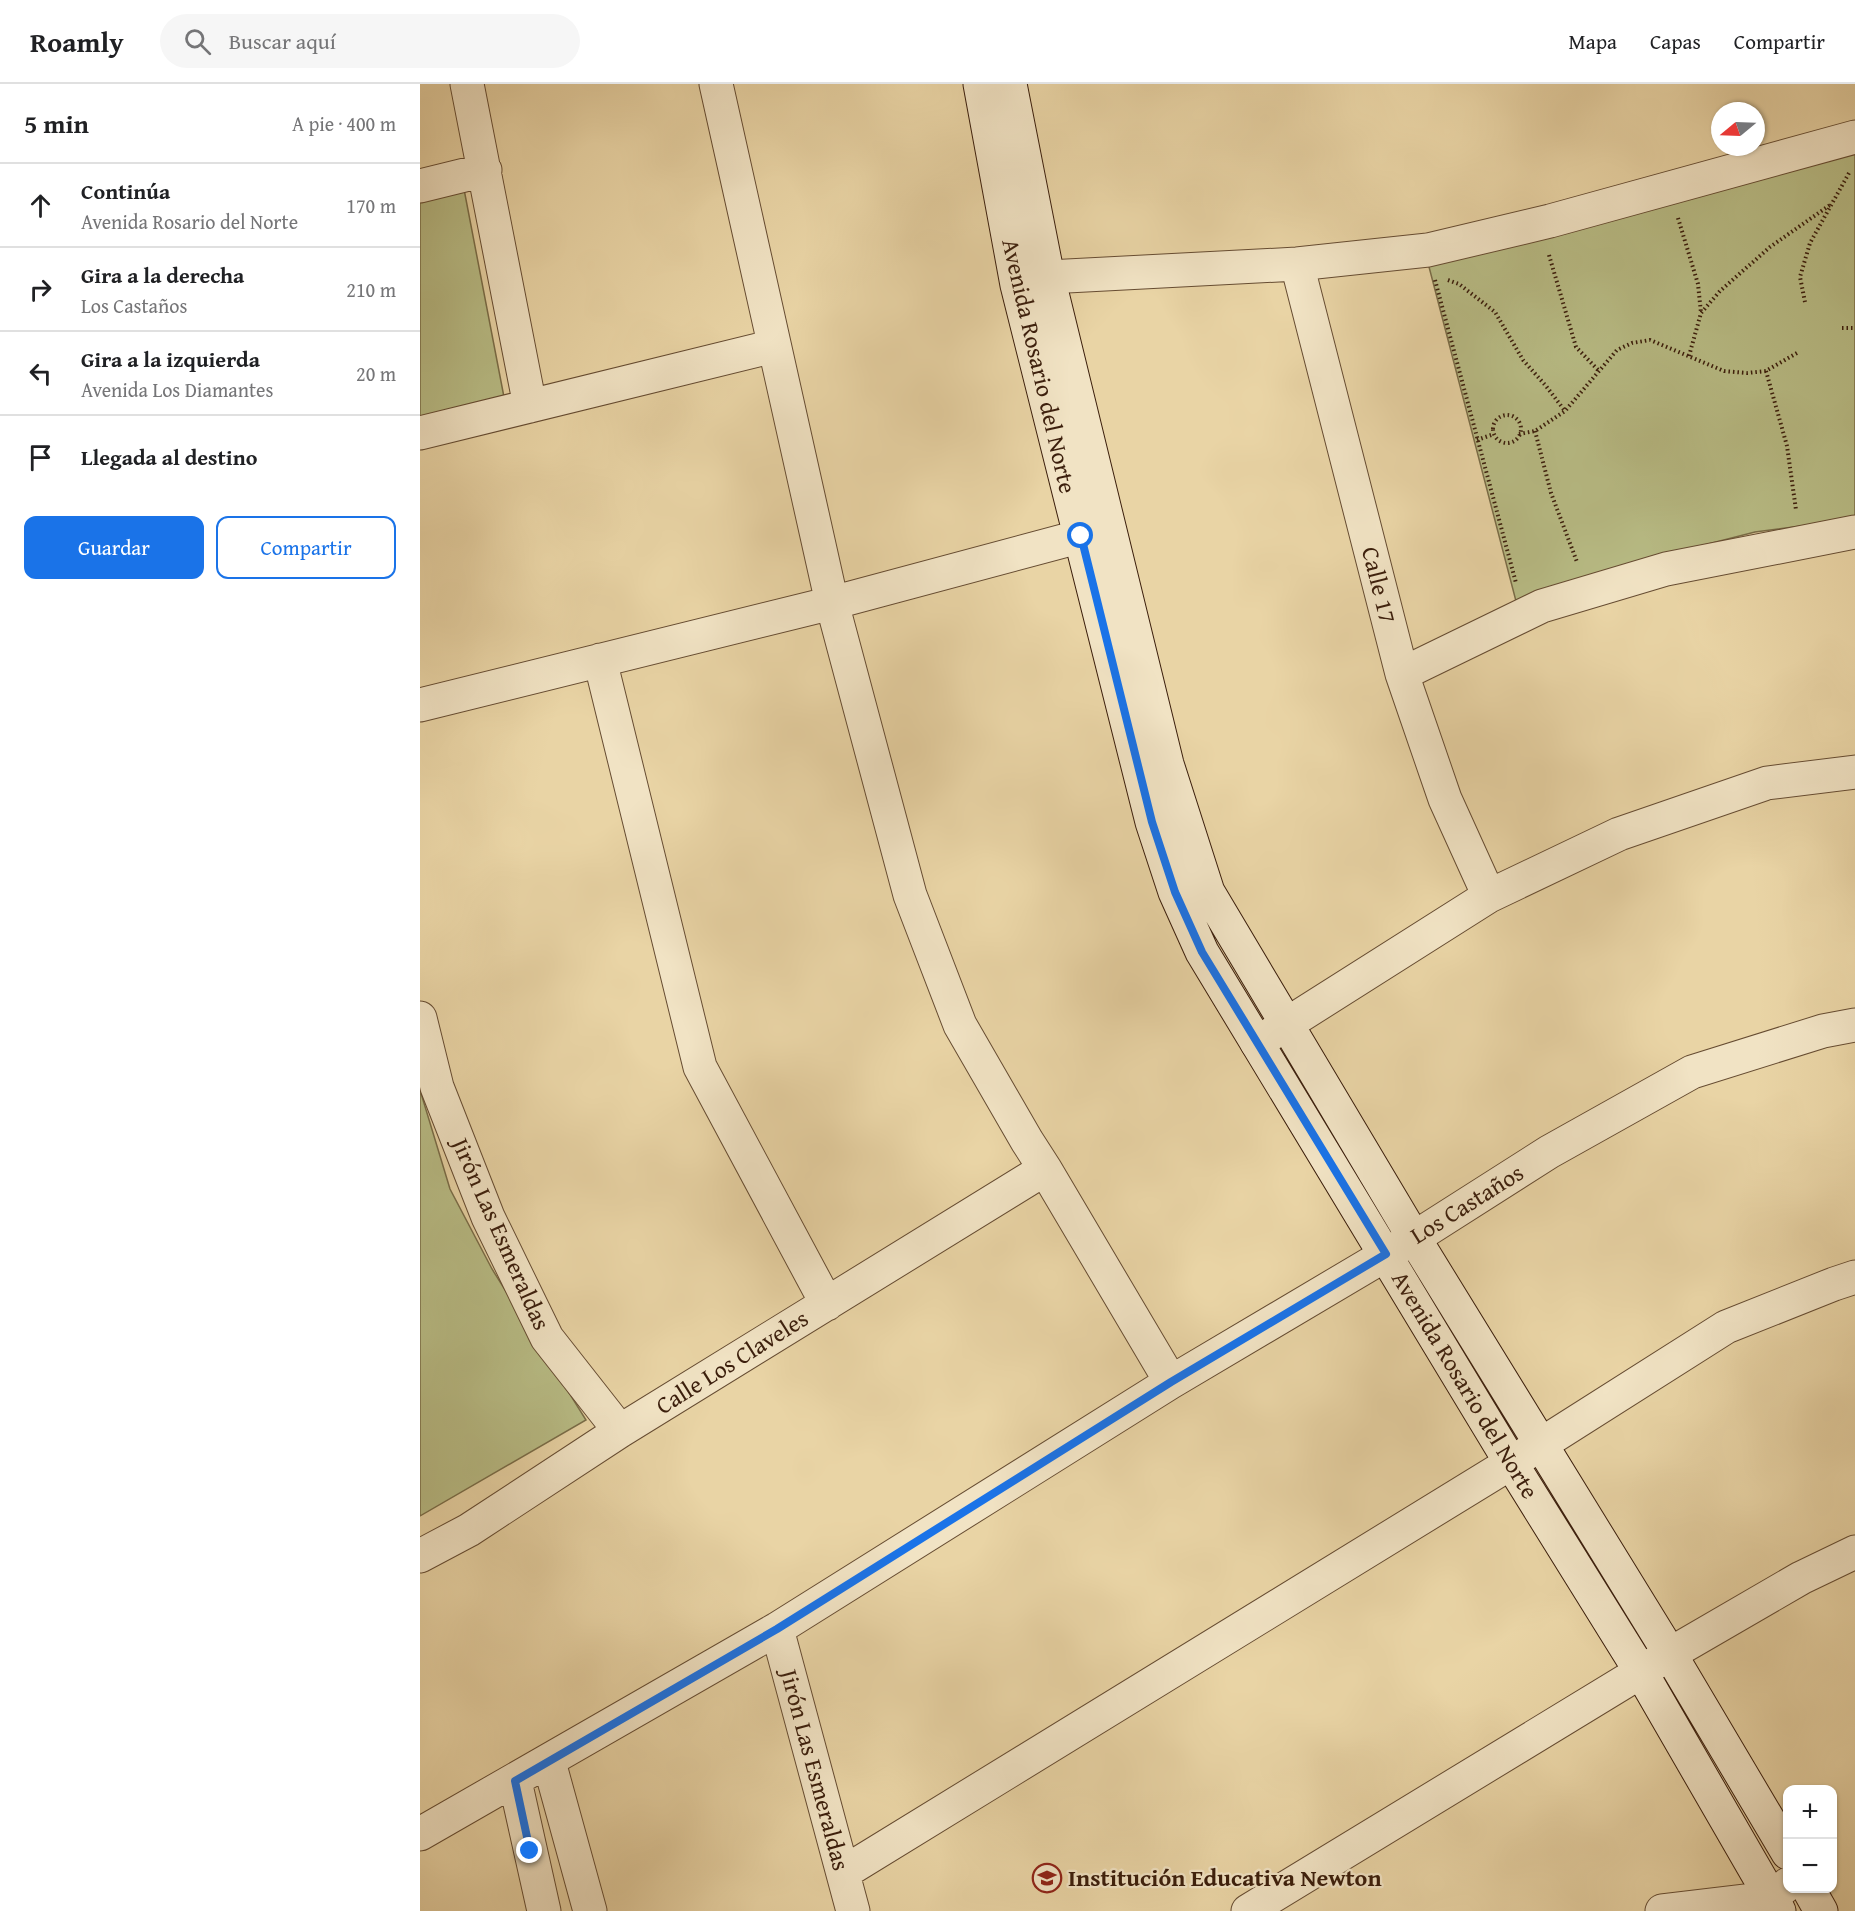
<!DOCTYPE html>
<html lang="es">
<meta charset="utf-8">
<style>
:root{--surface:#fff;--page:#f6f6f6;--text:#202124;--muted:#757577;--line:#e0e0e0;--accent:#1a73e8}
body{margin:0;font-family:"Gentium Book Plus",serif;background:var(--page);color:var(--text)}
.controls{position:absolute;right:18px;bottom:18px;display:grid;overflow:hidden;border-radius:12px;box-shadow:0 2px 4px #0004}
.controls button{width:54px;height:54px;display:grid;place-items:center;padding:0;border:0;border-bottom:2px solid var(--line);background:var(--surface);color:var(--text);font:30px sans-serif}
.compass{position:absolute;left:1291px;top:18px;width:54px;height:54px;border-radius:50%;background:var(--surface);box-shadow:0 2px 4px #0004;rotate:251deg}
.stop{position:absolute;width:18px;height:18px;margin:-14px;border:4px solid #1a73e8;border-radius:50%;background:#fff}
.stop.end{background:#1a73e8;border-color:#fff;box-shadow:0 2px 6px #0008}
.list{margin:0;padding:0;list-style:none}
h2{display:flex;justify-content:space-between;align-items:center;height:78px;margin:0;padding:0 24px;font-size:26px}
h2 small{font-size:20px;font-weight:400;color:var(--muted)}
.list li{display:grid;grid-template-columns:39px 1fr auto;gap:18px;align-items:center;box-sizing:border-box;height:84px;padding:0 24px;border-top:2px solid var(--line)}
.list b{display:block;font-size:22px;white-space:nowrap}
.list p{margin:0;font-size:20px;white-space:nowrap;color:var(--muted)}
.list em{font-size:20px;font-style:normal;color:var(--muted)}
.actions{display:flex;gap:12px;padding:18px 24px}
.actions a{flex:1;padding:14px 0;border:2px solid var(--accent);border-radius:12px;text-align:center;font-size:21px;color:var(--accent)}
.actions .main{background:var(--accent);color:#fff}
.icon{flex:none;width:33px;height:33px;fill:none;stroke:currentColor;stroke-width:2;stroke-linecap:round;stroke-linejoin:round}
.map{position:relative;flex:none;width:1435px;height:1827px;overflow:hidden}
header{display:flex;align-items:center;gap:36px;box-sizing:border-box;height:84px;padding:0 30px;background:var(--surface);border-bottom:2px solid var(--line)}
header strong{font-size:28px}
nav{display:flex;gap:33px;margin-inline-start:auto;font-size:21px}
.search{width:420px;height:54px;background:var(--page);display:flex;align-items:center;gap:15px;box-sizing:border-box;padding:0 21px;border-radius:33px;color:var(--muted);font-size:22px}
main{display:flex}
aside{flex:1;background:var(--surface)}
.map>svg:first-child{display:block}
.green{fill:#b8bc85;stroke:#7a6d48;stroke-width:1.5}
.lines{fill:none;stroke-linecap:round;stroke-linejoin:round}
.street-casing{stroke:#664c32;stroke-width:35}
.secondary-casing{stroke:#3b1e0c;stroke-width:35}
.path{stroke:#3b1e0c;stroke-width:4;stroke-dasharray:1.5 3;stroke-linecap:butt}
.street{stroke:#f1e3c4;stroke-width:33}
.secondary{stroke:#f1e3c4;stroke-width:33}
.route{stroke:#1a73e8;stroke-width:8}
.labels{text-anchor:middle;stroke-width:4.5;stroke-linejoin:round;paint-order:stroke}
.street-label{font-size:24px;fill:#3b1e0c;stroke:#f1e3c4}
.poi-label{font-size:24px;font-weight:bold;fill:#3b1e0c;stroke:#f1e3c4;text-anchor:start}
</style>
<header>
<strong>Roamly</strong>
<div class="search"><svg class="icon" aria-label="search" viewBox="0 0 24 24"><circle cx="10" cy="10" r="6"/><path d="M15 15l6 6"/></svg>Buscar aquí</div>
<nav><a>Mapa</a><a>Capas</a><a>Compartir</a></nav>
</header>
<main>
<aside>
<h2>5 min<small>A pie · 400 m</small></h2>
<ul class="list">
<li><svg class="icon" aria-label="ahead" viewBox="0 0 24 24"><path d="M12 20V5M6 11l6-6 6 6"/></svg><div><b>Continúa</b><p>Avenida Rosario del Norte</p></div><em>170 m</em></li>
<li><svg class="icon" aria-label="right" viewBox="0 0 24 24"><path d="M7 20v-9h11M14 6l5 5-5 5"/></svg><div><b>Gira a la derecha</b><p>Los Castaños</p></div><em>210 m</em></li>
<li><svg class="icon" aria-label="left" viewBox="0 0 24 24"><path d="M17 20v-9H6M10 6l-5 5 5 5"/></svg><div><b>Gira a la izquierda</b><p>Avenida Los Diamantes</p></div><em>20 m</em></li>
<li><svg class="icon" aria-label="arrive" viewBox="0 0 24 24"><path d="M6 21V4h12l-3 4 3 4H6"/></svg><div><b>Llegada al destino</b></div></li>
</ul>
<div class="actions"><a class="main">Guardar</a><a>Compartir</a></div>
</aside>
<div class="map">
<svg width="1435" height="1827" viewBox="0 0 1435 1827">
<rect width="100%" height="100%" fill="#e9d4a5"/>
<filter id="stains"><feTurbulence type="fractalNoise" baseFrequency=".00333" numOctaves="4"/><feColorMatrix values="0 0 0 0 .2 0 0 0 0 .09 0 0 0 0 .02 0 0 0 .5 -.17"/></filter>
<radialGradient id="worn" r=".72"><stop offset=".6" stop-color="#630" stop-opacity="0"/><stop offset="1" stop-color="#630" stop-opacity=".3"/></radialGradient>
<path class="green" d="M1435 63V435L1335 448 1210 480 1097 521 1008 179Z
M43 100 84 313 0 334V112Z
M0 1006 30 1105 72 1185 166 1336 0 1432Z"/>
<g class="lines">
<g class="street-casing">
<path id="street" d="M47 0 110 322
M296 0 412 519 490 811 540 941 607 1057 625 1085 751 1298
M0 102 65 86
M877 180 982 590 1025 715 1069 812
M601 200 628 193 877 180 1008 166 1130 137 1435 53
M0 349 354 262
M180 576 280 983 407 1220
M982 590 1122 522 1246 485 1435 448
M0 621 412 519 688 445
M0 934 17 1003 68 1133 127 1254 200 1347
M837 959 1069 812 1199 750 1347 699 1435 688
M0 1472 49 1446 200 1347 625 1085
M357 1545 433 1827
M129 1678 170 1827
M95 1697 124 1827
M0 1750 357 1545 751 1298 994 1154 1129 1068 1272 988 1403 947 1435 941
M423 1789 1120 1361 1306 1243 1414 1200 1435 1193
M828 1827 1250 1570 1381 1494 1435 1468
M1242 1827 1351 1814 1368 1800"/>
</g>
<g class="secondary-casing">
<path id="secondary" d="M560 0 597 201 732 738 755 808 782 868 1091 1379 1221 1588 1359 1827
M590 0 628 193 747 680 788 808 994 1154 1250 1570 1368 1769
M1388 1804 1401 1827"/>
</g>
<path class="path" d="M1258 134 1278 200 1281 229
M1129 171 1156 263 1179 287
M1015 196 1096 499
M1028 196 1039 200 1075 228 1103 276 1126 302 1145 327
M1385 218 1380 193 1390 159 1429 89
M1422 244H1435
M1269 272 1281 229 1300 207 1350 163 1410 121
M1346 287 1367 362 1376 426
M1073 345a14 14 0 1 1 28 0a14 14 0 1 1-28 0Z
M1115 347 1131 409 1157 478
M1099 350 1115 347 1145 327 1197 266 1212 259 1230 256 1304 287 1327 289 1346 287 1377 269
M1057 356 1074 350"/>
<use href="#street" class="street"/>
<use href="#secondary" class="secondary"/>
</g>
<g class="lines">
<path class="route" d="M110 1767 95 1697 357 1545 751 1298 966 1170 782 868 755 808 732 738 661 452"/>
</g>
<defs>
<g id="school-ring" transform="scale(1.5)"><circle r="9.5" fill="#f1e3c4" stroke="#8f2418" stroke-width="1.5"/><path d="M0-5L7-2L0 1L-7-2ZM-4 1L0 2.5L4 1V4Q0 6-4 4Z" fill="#8f2418"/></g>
</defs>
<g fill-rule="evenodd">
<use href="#school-ring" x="627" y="1794"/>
</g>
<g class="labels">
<g class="street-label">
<text transform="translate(619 282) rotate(77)" y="8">Avenida Rosario del Norte</text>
<text transform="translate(959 501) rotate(76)" y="8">Calle 17</text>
<text transform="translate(1047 1120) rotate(-32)" y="8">Los Castaños</text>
<text transform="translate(81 1150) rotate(66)" y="8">Jirón Las Esmeraldas</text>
<text transform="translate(312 1278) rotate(-32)" y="8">Calle Los Claveles</text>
<text transform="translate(1045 1301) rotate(59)" y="8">Avenida Rosario del Norte</text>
<text transform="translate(395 1686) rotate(75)" y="8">Jirón Las Esmeraldas</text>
</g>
<g class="poi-label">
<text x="648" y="1802">Institución Educativa Newton</text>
</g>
</g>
<rect width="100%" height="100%" filter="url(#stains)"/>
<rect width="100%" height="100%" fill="url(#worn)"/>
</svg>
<div class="controls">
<button>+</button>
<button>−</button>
</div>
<svg class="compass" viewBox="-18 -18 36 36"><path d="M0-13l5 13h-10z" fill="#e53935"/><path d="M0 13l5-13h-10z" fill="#757577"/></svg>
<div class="stop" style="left:661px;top:452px"></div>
<div class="stop end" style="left:110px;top:1767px"></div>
</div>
</main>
